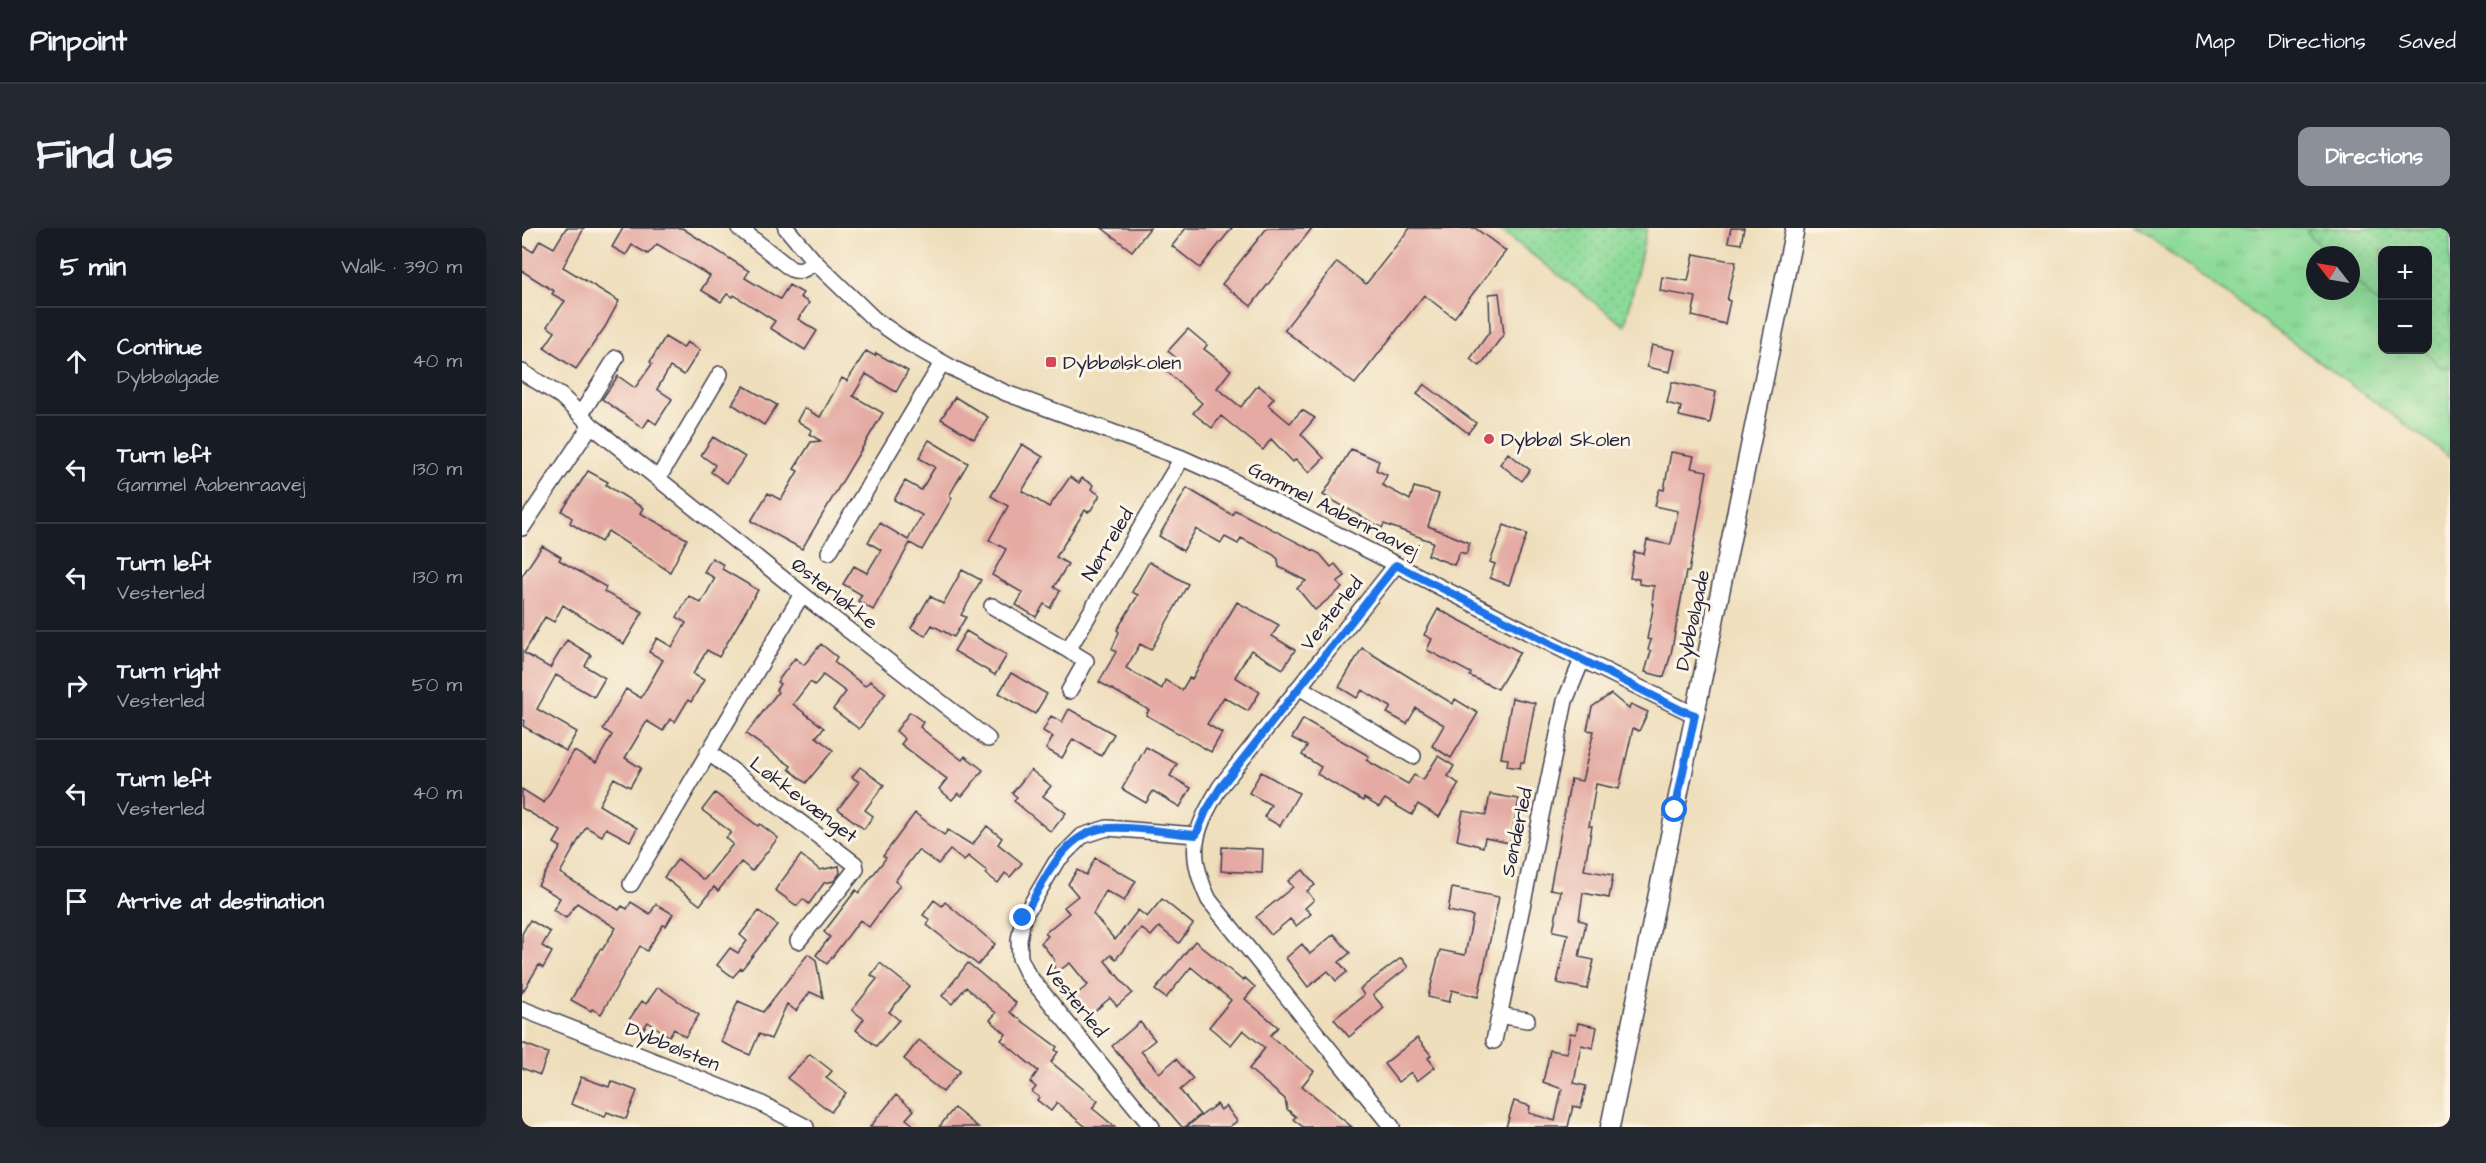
<!DOCTYPE html>
<meta charset="utf-8">
<style>
:root{--surface:#171b24;--page:#242831;--text:#f1f3f6;--muted:#9ea1a6;--line:#363941;--accent:#8c9099}
body{margin:0;font-family:"Architects Daughter",sans-serif;background:var(--page);color:var(--text)}
.controls{position:absolute;right:18px;top:18px;display:grid;overflow:hidden;border-radius:12px;box-shadow:0 6px 24px #0002}
.controls button{width:54px;height:54px;display:grid;place-items:center;padding:0;border:0;border-bottom:2px solid var(--line);background:var(--surface);color:var(--text);font:30px sans-serif}
.compass{position:absolute;left:1784px;top:18px;width:54px;height:54px;border-radius:50%;background:var(--surface);box-shadow:0 6px 24px #0002;rotate:301deg}
.stop{position:absolute;width:18px;height:18px;margin:-14px;border:4px solid #1a73e8;border-radius:50%;background:#fff}
.stop.end{background:#1a73e8;border-color:#fff;box-shadow:0 2px 6px #0008}
.list{margin:0;padding:0;list-style:none}
h2{display:flex;justify-content:space-between;align-items:center;height:78px;margin:0;padding:0 24px;font-size:26px}
h2 small{font-size:20px;font-weight:400;color:var(--muted)}
.list li{display:grid;grid-template-columns:39px 1fr auto;gap:18px;align-items:center;box-sizing:border-box;height:108px;padding:0 24px;border-top:2px solid var(--line)}
.list b{display:block;font-size:22px;white-space:nowrap}
.list p{margin:0;font-size:20px;white-space:nowrap;color:var(--muted)}
.list em{font-size:20px;font-style:normal;color:var(--muted)}
.icon{flex:none;width:33px;height:33px;fill:none;stroke:currentColor;stroke-width:2;stroke-linecap:round;stroke-linejoin:round}
.map{position:relative;flex:none;width:1928px;height:899px;overflow:hidden;border-radius:12px}
header{display:flex;align-items:center;gap:36px;box-sizing:border-box;height:84px;padding:0 30px;background:var(--surface);border-bottom:2px solid var(--line)}
header strong{font-size:28px}
nav{display:flex;gap:33px;margin-inline-start:auto;font-size:21px}
.intro{display:flex;align-items:center;justify-content:space-between;box-sizing:border-box;height:144px;padding:0 36px}
h1{margin:0;font-size:42px}
.button{padding:15px 27px;border-radius:12px;background:var(--accent);color:#fff;font-size:21px;font-weight:700}
main{display:flex;gap:36px;padding:0 36px}
aside{flex:1;background:var(--surface);border-radius:12px;box-shadow:0 6px 24px #0002}
.map>svg:first-child{display:block}
.grass{fill:url(#grass-tufts);stroke:#577e6a;stroke-width:1.5;fill-rule:evenodd}
.park{fill:url(#park-dots);stroke:#577e6a;stroke-width:1.5}
.building{fill:#e4aaa3}
.lines{fill:none;stroke-linecap:round;stroke-linejoin:round}
.minor-casing{stroke:#413e4e;stroke-width:18}
.tertiary-casing{stroke:#413e4e;stroke-width:21}
.minor{stroke:#fff;stroke-width:15}
.tertiary{stroke:#fff;stroke-width:18}
.route{stroke:#1a73e8;stroke-width:8}
.poi-dot{fill:#d1495b;stroke:#fcf5e5;stroke-width:2}
.labels{text-anchor:middle;stroke-width:6;stroke-linejoin:round;paint-order:stroke}
.poi-label{font-size:20px;fill:#22223b;stroke:#fcf5e5;text-anchor:start}
.street-label{font-size:20px;fill:#22223b;stroke:#fcf5e5}
</style>
<header>
<strong>Pinpoint</strong>
<nav><a>Map</a><a>Directions</a><a>Saved</a></nav>
</header>
<div class="intro"><h1>Find us</h1><a class="button">Directions</a></div>
<main>
<aside>
<h2>5 min<small>Walk · 390 m</small></h2>
<ul class="list">
<li><svg class="icon" aria-label="ahead" viewBox="0 0 24 24"><path d="M12 20V5M6 11l6-6 6 6"/></svg><div><b>Continue</b><p>Dybbølgade</p></div><em>40 m</em></li>
<li><svg class="icon" aria-label="left" viewBox="0 0 24 24"><path d="M17 20v-9H6M10 6l-5 5 5 5"/></svg><div><b>Turn left</b><p>Gammel Aabenraavej</p></div><em>130 m</em></li>
<li><svg class="icon" aria-label="left" viewBox="0 0 24 24"><path d="M17 20v-9H6M10 6l-5 5 5 5"/></svg><div><b>Turn left</b><p>Vesterled</p></div><em>130 m</em></li>
<li><svg class="icon" aria-label="right" viewBox="0 0 24 24"><path d="M7 20v-9h11M14 6l5 5-5 5"/></svg><div><b>Turn right</b><p>Vesterled</p></div><em>50 m</em></li>
<li><svg class="icon" aria-label="left" viewBox="0 0 24 24"><path d="M17 20v-9H6M10 6l-5 5 5 5"/></svg><div><b>Turn left</b><p>Vesterled</p></div><em>40 m</em></li>
<li><svg class="icon" aria-label="arrive" viewBox="0 0 24 24"><path d="M6 21V4h12l-3 4 3 4H6"/></svg><div><b>Arrive at destination</b></div></li>
</ul>
</aside>
<div class="map">
<svg width="1928" height="899" viewBox="0 0 1928 899">
<defs>
<pattern id="grass-tufts" width="24" height="20" patternUnits="userSpaceOnUse" patternTransform="scale(1.5)"><rect width="24" height="20" fill="#8cda98"/><path d="M3 7l-1-3M5 7V3M7 7l1-3M15 17l-1-3M17 17v-4M19 17l1-3" fill="none" stroke="#78bb84"/></pattern>
<pattern id="park-dots" width="8" height="8" patternUnits="userSpaceOnUse" patternTransform="scale(1.5)"><rect width="8" height="8" fill="#8cda98"/><path d="M2 2h.1M6 6h.1" fill="none" stroke="#78bb84" stroke-width="1.8" stroke-linecap="round"/></pattern>
</defs>
<rect width="100%" height="100%" fill="#fcf5e5"/>
<filter id="ink" filterUnits="userSpaceOnUse"><feTurbulence type="fractalNoise" baseFrequency=".0167" numOctaves="2"/><feDisplacementMap in="SourceGraphic" scale="12" xChannelSelector="R" yChannelSelector="G"/><feConvolveMatrix kernelMatrix="1 2 1 2 8 2 1 2 1" color-interpolation-filters="sRGB"/></filter>
<filter id="wash" filterUnits="userSpaceOnUse"><feTurbulence type="fractalNoise" baseFrequency=".008" numOctaves="4" result="noise"/><feDisplacementMap in="SourceGraphic" scale="24" xChannelSelector="R" yChannelSelector="G"/><feGaussianBlur stdDeviation="1.35" result="paint"/><feColorMatrix in="noise" values="0 0 0 0 0 0 0 0 0 0 0 0 0 0 0 0 0 1.4 0 .05"/><feComposite in="paint" operator="in"/></filter>
<g filter="url(#wash)">
<rect width="100%" height="100%" fill="#eedebc"/>
<path class="grass" d="M1614 0H1928V229ZM1860 22H1906V122H1860ZM1793 27H1829V63H1793Z"/>
<path class="park" d="M976 0H1125L1103 98Z
M1788 0H1928V139H1919L1902 122H1906V22H1860V80L1829 48V27H1808L1785 4Z"/>
<g id="blocks">
<path class="building" d="M44 0H62L41 39 97 73 83 99 54 141 22 120 33 104 25 98 43 73 30 66 32 63 0 43V17L11 24 18 12 32 20Z
M101 0H160L227 43 223 50 258 71 267 57 281 65 278 69 287 75 276 91 295 103 283 122 248 100 253 93 212 67 211 69 205 66 199 74 179 62 188 48 135 16 126 26 110 17 104 27 90 19Z
M580 0H628L610 23Z
M664 0H710L678 40 650 18Z
M745 0H790L729 78 700 56Z
M888 0H953L984 23 932 90 902 67 833 156 762 102 815 34 844 56Z
M1209 0H1222L1219 16 1206 14Z
M1172 26 1214 34 1205 72 1208 73 1203 96 1170 88 1174 69 1138 63 1140 49 1166 53Z
M977 65 982 106 958 138 948 131 968 103 967 66Z
M666 101 685 117 682 121 709 142 695 160 719 179 736 157 752 170 746 177 768 195 780 182 793 190 779 206 802 230 787 245 774 231 771 234 749 211 741 222 699 188 690 200 671 185 680 175 643 142 654 130 646 123Z
M143 109 161 120 165 114 178 122 162 147 148 139 135 161 150 171 134 196 127 191 121 200 80 171 96 148 113 160 130 136 128 134Z
M1130 117 1153 122 1148 144 1125 139Z
M344 123 353 128 354 125 386 143 374 164 344 146 331 168 361 185 280 321 229 293 246 265 259 272 276 243 272 241 289 214 299 213 287 206 290 202 275 193 282 180 298 189 320 150 325 153Z
M1150 154 1194 164 1188 195 1157 188 1159 179 1145 175Z
M902 156 954 195 946 205 895 166Z
M222 158 255 177 242 197 210 176Z
M433 169 466 189 452 211 419 191Z
M191 209 223 229 205 255 189 244 193 237 179 227Z
M407 212 446 235 427 268 430 270 400 322 388 315 351 382 336 373 340 367 321 356 332 338 345 345 359 322 346 314 358 295 386 312 400 287 372 272 383 253 399 262 413 239 397 230Z
M500 216 521 229 500 263 527 279 548 249 557 255 560 250 571 257 569 261 578 267 569 282 566 284 563 282 534 329 546 336 532 359 538 363 528 380 522 376 514 389 494 377 501 365 470 347 484 321 467 312 486 278 469 268Z
M829 221 857 233 854 242 865 247 860 257 888 272 892 259 917 266 906 298 948 315 944 326 938 324 932 337 906 327 911 314 862 296 860 300 801 267Z
M1149 224 1172 228 1169 240 1185 243 1167 344H1164L1149 426 1142 449 1123 444 1129 423 1126 422 1129 412 1125 411 1132 376H1130L1132 358 1117 356V351L1108 350 1112 324 1122 326 1125 312 1148 317 1150 312 1156 283 1133 278 1136 265 1138 261 1142 262Z
M986 225 1008 242 1000 253 978 236Z
M66 243 86 254 84 257 121 280 118 285 165 311 148 344 86 303 79 314 48 295 50 290 40 283Z
M665 260 710 287 713 282 798 326 809 339 813 336 823 348 815 354 820 360 793 382 775 360 784 353 757 339 756 331 750 326 719 310 716 316 703 309 699 315 674 301 661 323 637 308Z
M982 297 1005 306 987 357 968 350 973 336 968 334Z
M20 318 39 329 37 332 84 359 82 364 121 384 102 416 41 377 32 394 23 389 2 425 28 440 45 412 69 427 63 438 83 450 72 469 34 447 15 481 55 504 44 523 1 498 3 493 0 491V348Z
M190 330 202 337 200 341 236 362 197 429 185 422 171 446 182 452 169 474 166 472 153 494 148 491 141 503 125 493 103 530 119 540 108 559 92 550 77 577 115 600 108 613 84 600 80 608 64 599 38 645 97 682 100 678 105 681 109 674 128 686 134 676 151 686 144 698 141 697 125 723 118 718 79 786 70 781 69 783 49 772 78 721 80 722 94 700 55 675 44 690 31 682 38 670 16 657 39 619 32 615 39 603 0 580V561L22 575 52 523 74 535 90 507 81 501 104 461 119 470 141 432 127 424 135 410 150 419 164 395 155 389 167 368 179 375 193 350 182 344Z
M627 334 666 356 629 422 618 416 604 440 640 461 643 452 660 462 667 450 670 451 715 374 757 397 750 408 773 422 761 441 729 422 713 449 738 464 726 483 702 469 685 496 700 505 689 524 624 487 627 482 577 454 594 424 590 421 597 404 595 402 616 367 610 364Z
M440 342 459 352 439 387 444 389 432 409 410 397 403 408 389 400 408 368 421 376Z
M916 381 998 424 976 461 948 448 949 445 905 422 910 411 902 407Z
M444 403 485 427 473 447 432 423Z
M299 416 315 429 312 434 343 458 348 453 364 465 337 501 311 481 324 464 301 447 293 457 288 454 271 476 302 500 294 509 311 522 284 555 267 541 269 538 224 506 256 464 254 462 258 456 255 454 273 430 282 437Z
M840 420 931 476 933 471 956 485 929 530 910 518 922 497 894 480 885 496 865 485 869 479 840 462 835 470 817 459Z
M489 445 525 466 513 486 477 465Z
M1089 466 1107 481 1109 476 1126 484 1117 503 1111 500 1097 561 1074 556 1067 598H1070L1062 642 1091 647 1087 670 1061 665 1057 692 1064 694 1057 729 1072 732 1065 761 1035 755 1046 706 1031 703 1039 663 1028 661 1049 551 1060 553 1072 503 1065 502 1070 479Z
M990 470 1013 475 1002 534H999L998 540 985 538 986 531 979 530Z
M547 481 592 506 579 528 551 511 540 530 524 521 531 509 521 503 529 488 540 494Z
M388 484 401 494 398 499 411 510 440 532 443 528 461 542 440 568 436 565 430 572 417 561 425 551 379 516 383 511 374 503Z
M781 491 847 528 844 532 886 556 892 547 901 552 916 528 932 538 926 548 937 556 917 589 896 576 890 587 863 571 857 579 842 570 841 573 795 546 799 539 780 527 785 518 770 510Z
M624 519 655 536 648 548 669 560 658 579 631 563 624 575 600 561Z
M338 539 362 557 343 582 351 588 342 601 316 581 337 554 330 549Z
M509 542 529 558 521 568 544 585 529 604 492 573 495 569 490 565Z
M739 544 777 565 758 598 742 589 749 577 727 565Z
M193 565 236 598 238 596 256 610 230 643 219 634 196 663 192 659 178 677 142 649 156 631 182 652 211 616 204 610 209 604 180 582Z
M968 566 997 571 988 615 963 610 961 619 935 612 941 583 964 587Z
M393 585 422 607 426 602 450 617 465 598 480 610 476 616 500 635 488 649 483 645 476 655 464 646 466 644 446 628 442 633 428 622 416 636 396 622 373 653 378 657 347 699 338 692 305 736 294 727 308 709 302 704 334 662 337 665 364 630 361 628Z
M700 619 741 621 740 645 699 643Z
M279 627 298 642 317 638 318 645 312 653 302 655 287 676 281 671 275 678 253 662Z
M573 630 614 653 602 673 584 663 571 686 593 712 616 682 625 689 640 671 671 696 657 715 637 699 629 708 619 700 594 731 589 727 583 733 610 765 595 778 588 770 567 788 551 769 566 757 548 735 532 746V731L519 715 526 708 523 705 547 685 542 679 556 668 546 656 555 642 564 647Z
M781 642 793 657 785 663 792 672 783 680 789 686 774 698 768 691 749 707 734 689 771 659 766 653Z
M930 660 977 669 956 769 930 762 927 774 906 769 918 722 943 727 951 688 926 683Z
M412 672 420 678 423 674 473 716 456 737 405 697 408 692 401 687Z
M237 683 255 697 220 741 219 740 211 749 195 737 208 720 216 725 225 713 218 707Z
M8 692 28 704 20 718 30 724 21 740 17 737 0 765V706Z
M812 706 828 725 817 734 825 744 814 753 806 743 786 759 764 730 780 716 788 726Z
M673 713 721 753 723 750 733 759 723 771 756 799 748 808 792 843 780 858 830 899H781L771 891 774 889 765 881 763 871 727 841 743 820 721 802 709 817 687 799 709 772 669 739 644 770 633 762Z
M286 726 294 732 301 770 288 764 274 783 265 776 249 811 237 806 228 827 199 814 216 773 241 784Z
M879 730 886 739 851 767 862 780 827 809 812 791 842 767 838 761Z
M358 735 388 759 367 784 377 792 354 818 334 802 342 791 330 782 355 751 349 747Z
M446 735 494 775 488 784 535 819 533 822 536 824 529 834 576 873 570 880 593 899H564L535 875 529 883 515 872 517 869 510 864 514 859 508 854 516 843 479 812 484 806 468 792 474 785 444 759 430 776 420 768Z
M136 759 177 787 163 809 152 801 147 808 126 794 118 806 104 796 120 773 124 776Z
M618 794 633 812 619 823 637 845 654 831 671 851 658 862 678 887 663 899H660L590 818Z
M1056 795 1075 799 1071 820 1059 817 1052 855 1064 858 1059 880 1051 878 1046 899H984L992 873 1008 878 1007 885 1033 893 1040 861 1021 854 1028 822 1045 825 1048 805 1054 806Z
M895 810 909 827 906 830 913 839 895 853 889 844 876 854 862 836Z
M397 812 438 843 421 864 387 838 388 836 382 831Z
M0 815 26 825 18 847 0 840Z
M288 826 310 843 304 850 324 865 309 884 265 850Z
M59 849 87 859 89 853 115 863 104 891 85 884 83 889 49 876Z
M374 867 392 882 384 891 394 899H348Z
M695 876 699 882 704 878 715 893 707 899H664Z
M432 880 456 899H417Z"/>
</g>
</g>
<g filter="url(#ink)">
<use href="#blocks" fill-opacity="0" stroke="#413e4e" stroke-width="1.5"/>
<g class="lines">
<g class="minor-casing">
<path id="minor" d="M217 0 269 41C280 45 284 40 293 34
M264 0 293 34 352 91 388 116 432 141 484 165 660 230 709 252 1037 420 1173 487
M0 144 39 168 69 197 280 366 466 511
M59 186 94 130
M137 249 198 146
M0 300 69 197
M307 324 420 135
M470 378 546 422
M777 459 891 528
M547 463 564 433 546 422 660 230
M186 524 333 636 334 641 276 713
M109 656 280 366
M0 781 236 874 284 899
M977 787 1005 792
M972 813 1043 473 1060 432
M630 899 506 747 498 730 497 712 501 690 534 634 560 608 585 600 674 607
M870 899 687 672C664 624 672 603 698 559L874 337"/>
</g>
<g class="tertiary-casing">
<path id="tertiary" d="M1088 899 1273 0"/>
</g>
<use href="#minor" class="minor"/>
<use href="#tertiary" class="tertiary"/>
</g>
</g>
<g class="lines" filter="url(#ink)">
<path class="route" d="M501 690C520 657 541 602 586 600 615 598 646 605 674 607L684 583 698 560 874 337 1159 482 1173 487 1153 582"/>
</g>
<g class="poi-dot">
<rect x="523" y="128" width="12" height="12" rx="3"/>
<circle cx="967" cy="211" r="6"/>
</g>
<g class="labels">
<g class="poi-label">
<text x="541" y="141">Dybbølskolen</text>
<text x="979" y="218">Dybbøl Skolen</text>
</g>
<g class="street-label">
<text transform="translate(812 281) rotate(27)" y="7">Gammel Aabenraavej</text>
<text transform="translate(585 316) rotate(-59)" y="7">Nørreled</text>
<text transform="translate(313 365) rotate(38)" y="7">Østerløkke</text>
<text transform="translate(809 385) rotate(-52)" y="7">Vesterled</text>
<text transform="translate(1170 392) rotate(-78)" y="7">Dybbølgade</text>
<text transform="translate(282 571) rotate(37)" y="7">Løkkevænget</text>
<text transform="translate(994 604) rotate(-78)" y="7">Sønderled</text>
<text transform="translate(554 772) rotate(51)" y="7">Vesterled</text>
<text transform="translate(151 818) rotate(22)" y="7">Dybbølsten</text>
</g>
</g>
</svg>
<div class="controls">
<button>+</button>
<button>−</button>
</div>
<svg class="compass" viewBox="-18 -18 36 36"><path d="M0-13l5 13h-10z" fill="#e53935"/><path d="M0 13l5-13h-10z" fill="#9ea1a6"/></svg>
<div class="stop" style="left:1153px;top:582px"></div>
<div class="stop end" style="left:501px;top:690px"></div>
</div>
</main>
